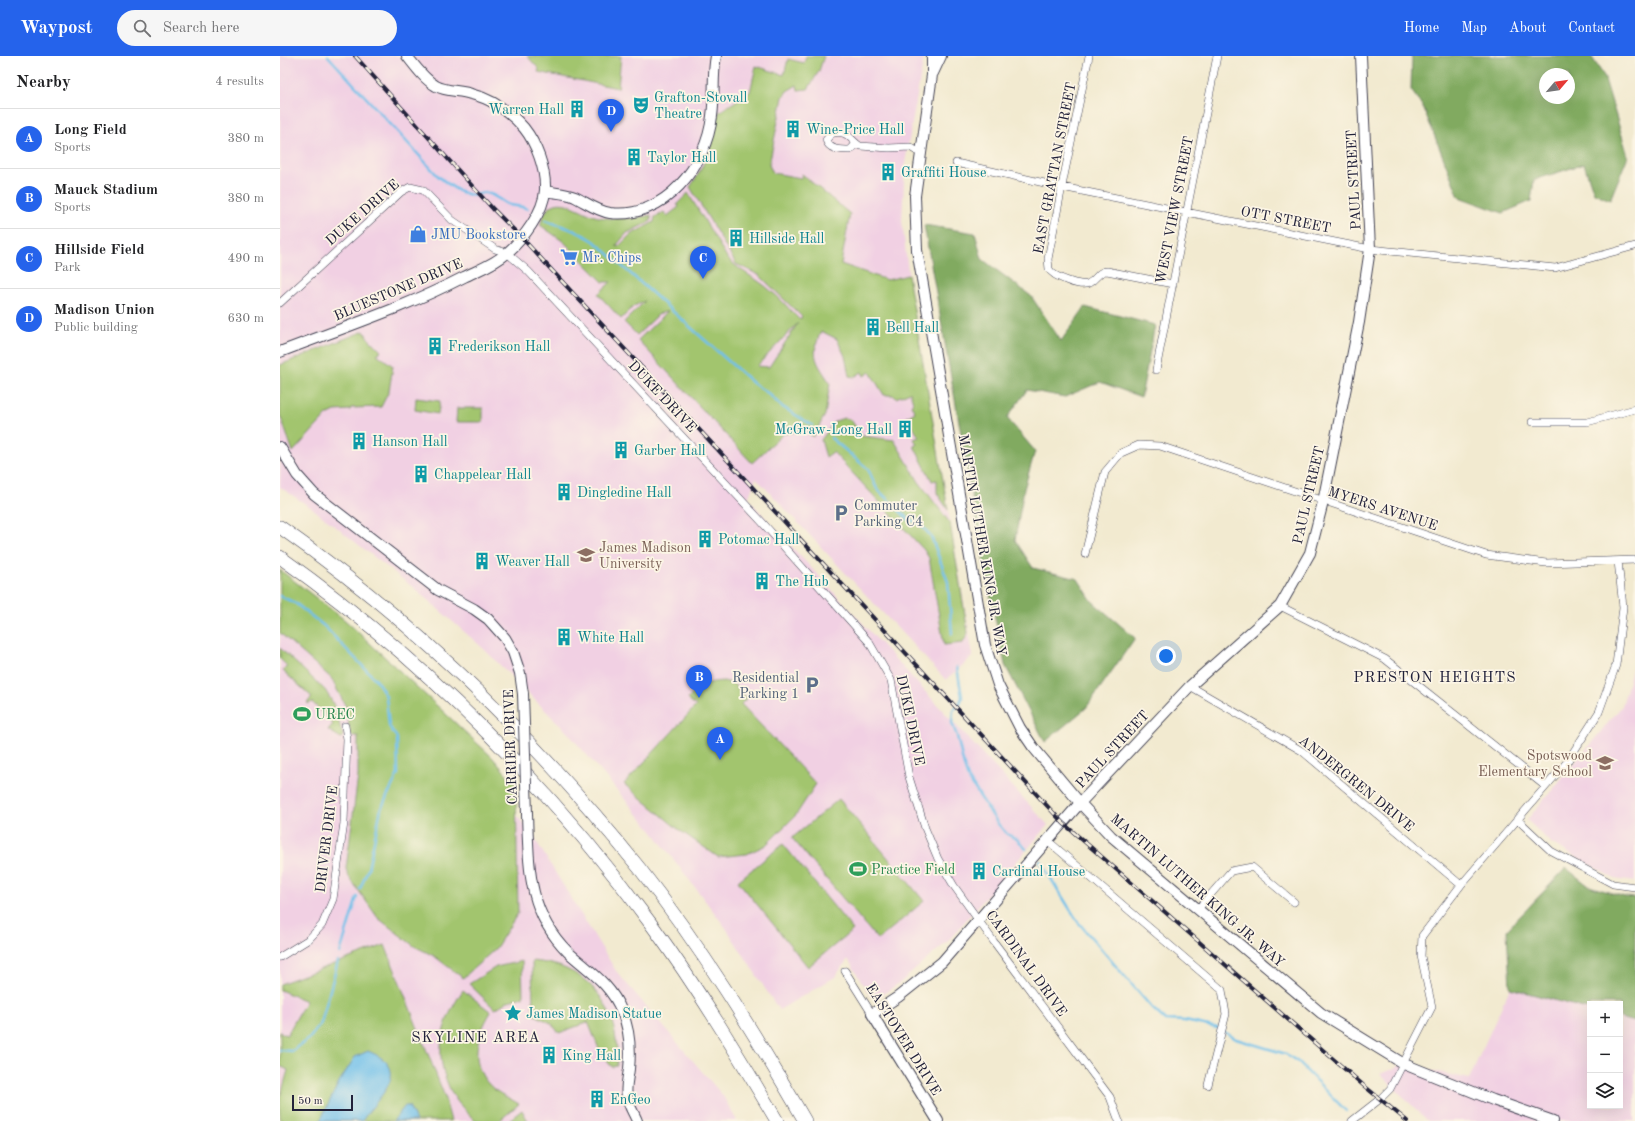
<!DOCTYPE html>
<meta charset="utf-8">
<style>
:root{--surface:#fff;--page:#f6f6f6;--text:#202124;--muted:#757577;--line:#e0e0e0;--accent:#2563eb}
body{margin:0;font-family:"Old Standard TT",serif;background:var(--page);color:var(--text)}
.controls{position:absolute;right:12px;bottom:12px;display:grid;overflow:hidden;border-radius:0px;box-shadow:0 4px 16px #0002}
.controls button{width:36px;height:36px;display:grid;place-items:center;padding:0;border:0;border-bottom:1px solid var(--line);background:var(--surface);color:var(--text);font:20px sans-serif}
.compass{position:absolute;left:1259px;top:12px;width:36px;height:36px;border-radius:50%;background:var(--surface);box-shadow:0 4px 16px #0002;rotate:61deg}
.scale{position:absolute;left:12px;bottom:10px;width:61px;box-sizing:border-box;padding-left:4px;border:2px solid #22223b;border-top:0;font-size:11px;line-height:14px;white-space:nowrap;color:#22223b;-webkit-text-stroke:3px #fcf5e5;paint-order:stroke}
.you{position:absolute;left:886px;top:600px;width:14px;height:14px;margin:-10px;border:3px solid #fff;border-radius:50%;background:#1a73e8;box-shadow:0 0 0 6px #1a73e833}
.badge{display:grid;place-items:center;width:26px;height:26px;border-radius:50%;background:var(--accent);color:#fff;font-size:13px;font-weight:700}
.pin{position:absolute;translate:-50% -33px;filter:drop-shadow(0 1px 2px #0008)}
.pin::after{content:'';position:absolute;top:21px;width:14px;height:12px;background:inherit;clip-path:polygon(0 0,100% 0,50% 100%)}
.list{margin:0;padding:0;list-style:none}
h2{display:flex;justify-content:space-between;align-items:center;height:52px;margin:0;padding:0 16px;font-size:17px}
h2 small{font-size:13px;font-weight:400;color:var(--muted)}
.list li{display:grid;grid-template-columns:26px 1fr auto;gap:12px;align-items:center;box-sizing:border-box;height:60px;padding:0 16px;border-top:1px solid var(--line)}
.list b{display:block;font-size:15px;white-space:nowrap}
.list p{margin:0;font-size:13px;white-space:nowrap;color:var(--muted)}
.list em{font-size:13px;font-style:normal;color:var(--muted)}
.icon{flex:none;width:22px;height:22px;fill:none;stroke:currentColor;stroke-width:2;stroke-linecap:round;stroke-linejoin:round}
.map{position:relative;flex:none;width:1355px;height:1065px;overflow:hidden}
header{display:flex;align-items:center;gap:24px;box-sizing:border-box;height:56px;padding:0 20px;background:var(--accent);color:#fff}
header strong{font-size:19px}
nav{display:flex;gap:22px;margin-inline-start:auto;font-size:14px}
.search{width:280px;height:36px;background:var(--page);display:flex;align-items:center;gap:10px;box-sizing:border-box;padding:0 14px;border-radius:22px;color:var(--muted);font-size:15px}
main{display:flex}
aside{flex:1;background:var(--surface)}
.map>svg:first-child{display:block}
.built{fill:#f1d0e3}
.green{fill:#a2c56e;stroke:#627454;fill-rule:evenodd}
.forest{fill:#81aa61;stroke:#52664e;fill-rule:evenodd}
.water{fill:#6fc0ea;stroke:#487192}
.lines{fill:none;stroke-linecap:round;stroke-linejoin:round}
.stream{stroke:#6fc0ea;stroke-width:2.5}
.street-casing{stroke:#414051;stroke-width:8}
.secondary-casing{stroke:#414051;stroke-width:12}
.highway-casing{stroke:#414051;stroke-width:14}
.street{stroke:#fff;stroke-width:7}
.secondary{stroke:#fff;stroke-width:10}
.highway{stroke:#fff;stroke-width:13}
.rail-casing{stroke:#22223b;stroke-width:4}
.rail{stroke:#fcf5e5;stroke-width:2.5;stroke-dasharray:8;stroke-linecap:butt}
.secondary-bridge-casing{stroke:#414051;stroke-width:12;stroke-linecap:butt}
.secondary-bridge{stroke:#fff;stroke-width:10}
.labels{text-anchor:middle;stroke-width:3.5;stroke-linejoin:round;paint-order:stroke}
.culture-label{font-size:14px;fill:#0d838f;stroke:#fcf5e5;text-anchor:start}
.street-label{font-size:14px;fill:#22223b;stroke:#fcf5e5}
.shop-label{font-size:14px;fill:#366cbe;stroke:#fcf5e5;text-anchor:start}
.service-label{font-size:14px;fill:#4e5e75;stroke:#fcf5e5;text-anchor:start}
.education-label{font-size:14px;fill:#785e54;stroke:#fcf5e5;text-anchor:start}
.leisure-label{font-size:14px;fill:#27864d;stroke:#fcf5e5;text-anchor:start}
.neighbourhood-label{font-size:15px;letter-spacing:1px;fill:#22223b;stroke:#fcf5e5}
</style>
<header>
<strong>Waypost</strong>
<div class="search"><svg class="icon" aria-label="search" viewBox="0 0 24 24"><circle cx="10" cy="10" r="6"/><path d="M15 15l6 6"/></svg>Search here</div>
<nav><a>Home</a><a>Map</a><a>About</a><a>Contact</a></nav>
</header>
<main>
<aside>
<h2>Nearby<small>4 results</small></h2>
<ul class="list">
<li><span class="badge">A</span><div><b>Long Field</b><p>Sports</p></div><em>380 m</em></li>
<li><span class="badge">B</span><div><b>Mauck Stadium</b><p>Sports</p></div><em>380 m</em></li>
<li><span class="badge">C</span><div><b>Hillside Field</b><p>Park</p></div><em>490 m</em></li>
<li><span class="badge">D</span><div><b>Madison Union</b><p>Public building</p></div><em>630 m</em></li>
</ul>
</aside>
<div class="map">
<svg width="1355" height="1065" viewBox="0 0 1355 1065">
<rect width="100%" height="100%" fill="#fcf5e5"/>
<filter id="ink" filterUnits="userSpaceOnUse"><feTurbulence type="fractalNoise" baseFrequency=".025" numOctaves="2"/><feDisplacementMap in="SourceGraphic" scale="8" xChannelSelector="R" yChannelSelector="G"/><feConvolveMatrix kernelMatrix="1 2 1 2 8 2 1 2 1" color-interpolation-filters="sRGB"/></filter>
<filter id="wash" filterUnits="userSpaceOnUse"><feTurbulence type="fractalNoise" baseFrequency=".012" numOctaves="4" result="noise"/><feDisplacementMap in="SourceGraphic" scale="16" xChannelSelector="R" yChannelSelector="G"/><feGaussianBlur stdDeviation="0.9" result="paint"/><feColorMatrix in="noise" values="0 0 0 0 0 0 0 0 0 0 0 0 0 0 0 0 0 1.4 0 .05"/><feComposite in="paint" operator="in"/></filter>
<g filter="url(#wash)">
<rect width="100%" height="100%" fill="#f2ead0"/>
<path class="built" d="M0 0H644L625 107 622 165 630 232 693 600 666 624 476 422 468 443 768 769 668 885 621 926 600 940H590L568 903 555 921 499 954 446 872 372 775 288 677 204 593 134 532 33 453 0 431Z
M0 544 230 751 253 780 336 915 443 1040 457 1065H0Z
M1355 603V826L1335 823 1271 787 1247 764 1342 650Z
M1230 932 1310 954V1050H1340V962L1355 966V1065H1148L1100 1018 1124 1008 1189 1023Z"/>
<path class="green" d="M247 0H341L338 32 258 16 259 13Z
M526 0H544L539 15 528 33 518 34 517 29 507 35 503 41 489 109 493 117 521 122 522 118 570 158 561 208 607 224 628 219 668 454 657 437V424L652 425 634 390 637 388 634 383 639 381 627 361 635 356 631 349 633 346 630 336 616 342 613 339H604L590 316 584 320 582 316 574 321 569 320 565 300 557 283 541 275C530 301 536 305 550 327L545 359 533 381 525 374 503 378 472 407 358 284 388 255 379 258 357 279 344 266 365 245 354 250 341 263 318 238 331 226H323L284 186 260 169C263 162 265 152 273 149 287 142 305 159 319 161 337 164 354 163 371 159V165L347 177 336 190 338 191 350 179 374 166 375 161 384 156 387 160 399 151 397 148 408 137 448 203C461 216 478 223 491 235 502 243 510 255 520 264L522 261 479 219 456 208 410 131C427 108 433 84 439 56L470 36 476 10 504 19 508 3 524 7ZM518 267 489 311 477 310Z
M84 275 88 282 101 295 97 298 113 310 109 335 101 351 71 352 70 354 55 355 47 359 13 396 0 359V309Z
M136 342 160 345 158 358 135 354Z
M177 352H203V366H176Z
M564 362 571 364 582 380 614 384 639 426 670 467 688 577 683 587 664 589 649 502 644 494 553 396 546 401 541 384 555 365Z
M0 514 66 565 212 701 236 729 238 857 216 892 183 922 154 900 134 890 98 862 69 821 66 813 78 720V680H70L67 653 51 622 0 577Z
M0 592 45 634 53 647 63 680 61 682 48 674 53 668 32 646 29 648 27 647 32 641 3 615 7 610 0 603Z
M444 625 454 628 467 642 461 648 536 728 516 759 486 789 467 798 438 801 398 773 344 728 416 650 408 643C421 629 425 626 444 625Z
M559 743 644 845 598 884 512 782Z
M503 788 573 874 528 911 458 825Z
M105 889 163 1036 171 1065H0V1042L8 1014 0 1010V976L7 979 26 945 0 934V928Z
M242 905 243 941 228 945 215 953 189 928 216 911Z
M252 905C260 906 270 907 279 910 324 926 339 966 337 1010L332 1011 321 998 308 966 279 977 271 967 253 958Z
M183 934 211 956C195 982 188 1012 215 1034 222 1039 231 1043 239 1048L219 1065H195C188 1057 178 1048 173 1039 152 1000 160 969 183 934Z
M242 1054 248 1065H228Z"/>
<path class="forest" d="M1132 0H1311L1324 20 1348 100 1330 144 1314 137 1304 108 1254 124 1251 145 1223 157 1179 141 1143 51 1131 34ZM1265 18H1289V42H1265Z
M644 169 695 177 702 203 751 240 781 285 805 251 875 269 861 341 820 326 785 341 747 334 727 362 755 395 744 433 735 484 753 512 798 523 812 545 855 582 806 652 765 686 725 609 707 524Z
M1286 812 1309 830 1345 841 1355 842V966L1340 962V948H1310V954L1230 932 1227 874Z"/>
<path class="water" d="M88 995C135 1014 99 1039 82 1065H40L59 1026 75 1001Z
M125 1050H129L136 1065H113Z"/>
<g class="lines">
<path class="stream" d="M48 0 157 119C170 130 187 145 205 136 215 139 217 142 225 147 231 151 240 149 248 153
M265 164C284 171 297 174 314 185L474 328 489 338 501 350 532 369
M551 382 588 413 597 433 628 463 639 467 651 480 668 526 672 578
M0 540 15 547 44 570 97 625 106 640 109 670 117 682 118 718 101 753 88 813 80 833
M677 611 682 641 680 647 673 654 672 667 677 680 684 710 688 722 718 768 727 778 738 784 746 793
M760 805 798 866 872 952 885 964 905 965 938 972 956 983 1006 998 1018 1006 1066 1055
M60 897 77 841
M0 994 12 995 29 983 41 967 58 905"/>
</g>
</g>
<g filter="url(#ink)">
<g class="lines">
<g class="street-casing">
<path id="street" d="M809 0 784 120 768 203 769 213C773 221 802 232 809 227 817 223 818 215 827 215L893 228
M576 88 570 94C560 94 549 94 546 84L551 78C567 72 571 85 580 90L609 92 630 91 640 97
M676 107 782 131 1090 193 1275 212 1355 190
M0 247 121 136 130 131 143 134 172 164 215 193 227 197 248 215 481 465 589 586 611 624 629 721 645 772 658 803 674 830 714 886 830 1041 839 1065
M876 314 937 0
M1252 366H1307L1355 353
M805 498 825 416 841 397 859 389 880 390 1206 499 1266 507 1355 504
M1000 550 1105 603 1265 730
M910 630 1022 695 1181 829
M1237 763 1271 795 1333 828 1355 831
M767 784 942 934 946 958 928 1029
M918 853 951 815 972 811 1014 846
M0 901 29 883 42 869 53 843 64 767 67 683 65 670
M565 915 592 958
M1072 1065 1100 1043 1110 1033 1152 951 1141 900 1142 880 1181 829 1287 706 1319 656 1336 609 1343 551 1338 505"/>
</g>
<g class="secondary-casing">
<path id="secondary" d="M652 0V19L635 140 637 194 705 589 718 629 740 672 753 691 800 747 831 780 1041 957 1124 1008 1213 1044 1273 1065
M653 17 661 0
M265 135C274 137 286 137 295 141 307 147 317 155 330 157 384 164 427 109 432 60 435 40 432 20 436 0
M0 296C62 272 126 251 184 221 198 214 215 208 227 197 243 183 264 156 265 134 266 113 256 87 244 72 230 56 212 43 191 38 180 34 167 36 156 30 144 23 135 10 127 0
M0 391 17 419 34 438 158 534 194 553 208 563 225 582 233 596 240 617 243 638
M247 758C249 811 247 855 288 896 309 915 331 928 342 956 350 974 351 993 349 1013 348 1022 345 1031 347 1040 348 1049 354 1057 357 1065
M658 1065 592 958 618 941 662 906 800 747 910 630 1000 550 1030 497 1043 446 1079 266 1090 193 1081 0"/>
</g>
<g class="highway-casing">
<path id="highway" d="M0 471C136 567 256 683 360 813 422 892 475 978 525 1065
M0 501C143 603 270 730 374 872 419 934 458 999 497 1065"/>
</g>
<use href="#street" class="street"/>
<use href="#secondary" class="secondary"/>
<use href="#highway" class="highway"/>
<g class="rail-casing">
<path id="rail" d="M75 0 213 153 242 182 783 767 1083 1029 1127 1065"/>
</g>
<use href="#rail" class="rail"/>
<g class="secondary-bridge-casing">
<path id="secondary-bridge" d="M243 638 247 758"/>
</g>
<use href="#secondary-bridge" class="secondary-bridge"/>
</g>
</g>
<defs>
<g id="theatre-bare" transform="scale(1.38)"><path d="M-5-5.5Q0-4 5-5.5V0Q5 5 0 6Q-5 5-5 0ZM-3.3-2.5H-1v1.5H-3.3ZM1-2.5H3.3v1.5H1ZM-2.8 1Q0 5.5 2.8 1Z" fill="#0f9aa8" stroke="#fcf5e5" stroke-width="2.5" paint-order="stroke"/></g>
<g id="building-bare" transform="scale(1.38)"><path d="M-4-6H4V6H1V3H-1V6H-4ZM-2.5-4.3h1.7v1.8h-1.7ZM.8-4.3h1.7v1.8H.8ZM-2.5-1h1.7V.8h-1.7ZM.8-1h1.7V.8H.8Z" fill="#0f9aa8" stroke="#fcf5e5" stroke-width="2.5" paint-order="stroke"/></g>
<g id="shop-bare" transform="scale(1.38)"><path d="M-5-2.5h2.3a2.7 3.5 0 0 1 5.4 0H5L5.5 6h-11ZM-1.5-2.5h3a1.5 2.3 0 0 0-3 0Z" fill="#3f7fe0" stroke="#fcf5e5" stroke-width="2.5" paint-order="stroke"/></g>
<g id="supermarket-bare" transform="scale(1.38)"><path d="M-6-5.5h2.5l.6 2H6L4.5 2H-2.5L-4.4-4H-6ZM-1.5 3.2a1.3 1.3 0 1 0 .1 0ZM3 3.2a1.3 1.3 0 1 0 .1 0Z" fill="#3f7fe0" stroke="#fcf5e5" stroke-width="2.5" paint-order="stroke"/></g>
<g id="parking-bare" transform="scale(1.38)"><path d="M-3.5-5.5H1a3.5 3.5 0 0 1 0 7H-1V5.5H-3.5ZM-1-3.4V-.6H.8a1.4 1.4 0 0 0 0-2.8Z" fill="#5c6f8a" stroke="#fcf5e5" stroke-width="2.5" paint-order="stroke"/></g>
<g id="university-bare" transform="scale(1.38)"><path d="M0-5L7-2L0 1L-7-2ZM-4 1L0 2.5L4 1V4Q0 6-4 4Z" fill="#8d6e63" stroke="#fcf5e5" stroke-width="2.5" paint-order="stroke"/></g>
<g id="stadium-bare" transform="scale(1.38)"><path d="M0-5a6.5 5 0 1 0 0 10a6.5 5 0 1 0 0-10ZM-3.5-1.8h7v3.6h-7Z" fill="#2e9e5b" stroke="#fcf5e5" stroke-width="2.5" paint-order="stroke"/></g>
<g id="school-bare" transform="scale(1.38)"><path d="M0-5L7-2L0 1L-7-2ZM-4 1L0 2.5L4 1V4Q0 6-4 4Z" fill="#8d6e63" stroke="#fcf5e5" stroke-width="2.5" paint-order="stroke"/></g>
<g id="sight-bare" transform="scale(1.38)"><path d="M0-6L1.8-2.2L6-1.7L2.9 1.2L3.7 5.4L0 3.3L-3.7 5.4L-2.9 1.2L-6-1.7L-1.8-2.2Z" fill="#0f9aa8" stroke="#fcf5e5" stroke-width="2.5" paint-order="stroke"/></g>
</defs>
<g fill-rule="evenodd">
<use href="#theatre-bare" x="361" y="49"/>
<use href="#building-bare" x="297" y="53"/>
<use href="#building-bare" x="513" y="73"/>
<use href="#building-bare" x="354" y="101"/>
<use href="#building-bare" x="608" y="116"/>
<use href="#shop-bare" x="138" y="178"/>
<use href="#building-bare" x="456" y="182"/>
<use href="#supermarket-bare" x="289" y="201"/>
<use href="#building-bare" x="593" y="271"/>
<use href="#building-bare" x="155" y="290"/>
<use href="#building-bare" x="625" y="373"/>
<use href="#building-bare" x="79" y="385"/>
<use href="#building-bare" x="341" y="394"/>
<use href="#building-bare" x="141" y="418"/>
<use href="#building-bare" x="284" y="436"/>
<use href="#parking-bare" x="561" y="457"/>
<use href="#building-bare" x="425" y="483"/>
<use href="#university-bare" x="306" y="499"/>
<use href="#building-bare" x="202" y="505"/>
<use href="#building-bare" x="482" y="525"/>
<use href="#building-bare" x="284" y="581"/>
<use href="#parking-bare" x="532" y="629"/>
<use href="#stadium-bare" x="22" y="658"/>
<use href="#school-bare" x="1325" y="707"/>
<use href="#stadium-bare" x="578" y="813"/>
<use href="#building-bare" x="699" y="815"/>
<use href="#sight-bare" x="233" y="957"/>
<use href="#building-bare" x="269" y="999"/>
<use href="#building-bare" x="317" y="1043"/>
</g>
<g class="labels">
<g class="culture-label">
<text x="374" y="46">Grafton-Stovall<tspan x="374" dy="16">Theatre</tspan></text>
<text x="284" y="58" text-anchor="end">Warren Hall</text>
<text x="526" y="78">Wine-Price Hall</text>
<text x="367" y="106">Taylor Hall</text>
<text x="621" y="121">Graffiti House</text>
<text x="469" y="187">Hillside Hall</text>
<text x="606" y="276">Bell Hall</text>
<text x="168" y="295">Frederikson Hall</text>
<text x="612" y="378" text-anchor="end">McGraw-Long Hall</text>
<text x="92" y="390">Hanson Hall</text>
<text x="354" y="399">Garber Hall</text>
<text x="154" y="423">Chappelear Hall</text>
<text x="297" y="441">Dingledine Hall</text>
<text x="438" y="488">Potomac Hall</text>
<text x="215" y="510">Weaver Hall</text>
<text x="495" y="530">The Hub</text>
<text x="297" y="586">White Hall</text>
<text x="712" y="820">Cardinal House</text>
<text x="246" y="962">James Madison Statue</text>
<text x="282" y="1004">King Hall</text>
<text x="330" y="1048">EnGeo</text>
</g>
<g class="street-label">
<text transform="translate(774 112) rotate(-79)" y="5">EAST GRATTAN STREET</text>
<text transform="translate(1073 124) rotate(-93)" y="5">PAUL STREET</text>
<text transform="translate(894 154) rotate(-79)" y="5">WEST VIEW STREET</text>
<text transform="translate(82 156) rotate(-41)" y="5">DUKE DRIVE</text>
<text transform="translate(1006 163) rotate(11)" y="5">OTT STREET</text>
<text transform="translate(118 233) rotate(-23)" y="5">BLUESTONE DRIVE</text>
<text transform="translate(383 340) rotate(47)" y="5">DUKE DRIVE</text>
<text transform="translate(1028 439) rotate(-77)" y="5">PAUL STREET</text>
<text transform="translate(1103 452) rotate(18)" y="5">MYERS AVENUE</text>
<text transform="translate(703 489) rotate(80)" y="5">MARTIN LUTHER KING JR. WAY</text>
<text transform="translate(631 664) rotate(78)" y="5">DUKE DRIVE</text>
<text transform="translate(230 691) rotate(-92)" y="5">CARRIER DRIVE</text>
<text transform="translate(832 693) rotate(-47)" y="5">PAUL STREET</text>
<text transform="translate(1077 727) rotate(39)" y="5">ANDERGREN DRIVE</text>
<text transform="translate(46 783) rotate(-83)" y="5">DRIVER DRIVE</text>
<text transform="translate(918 834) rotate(41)" y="5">MARTIN LUTHER KING JR. WAY</text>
<text transform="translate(747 907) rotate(54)" y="5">CARDINAL DRIVE</text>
<text transform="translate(624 983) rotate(58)" y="5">EASTOVER DRIVE</text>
</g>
<g class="shop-label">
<text x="151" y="183">JMU Bookstore</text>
<text x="302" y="206">Mr. Chips</text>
</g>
<g class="service-label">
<text x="574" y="454">Commuter<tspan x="574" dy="16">Parking C4</tspan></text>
<text x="519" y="626" text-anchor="end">Residential<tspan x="519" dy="16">Parking 1</tspan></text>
</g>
<g class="education-label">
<text x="319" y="496">James Madison<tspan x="319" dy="16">University</tspan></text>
<text x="1312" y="704" text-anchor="end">Spotswood<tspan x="1312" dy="16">Elementary School</tspan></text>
</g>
<g class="leisure-label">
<text x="35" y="663">UREC</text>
<text x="591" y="818">Practice Field</text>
</g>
<g class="neighbourhood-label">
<text x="1155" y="626">PRESTON HEIGHTS</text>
<text x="196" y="986">SKYLINE AREA</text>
</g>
</g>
</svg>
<div class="controls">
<button>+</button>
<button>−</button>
<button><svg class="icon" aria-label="layers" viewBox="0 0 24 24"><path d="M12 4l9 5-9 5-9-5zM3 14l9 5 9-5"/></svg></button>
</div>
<svg class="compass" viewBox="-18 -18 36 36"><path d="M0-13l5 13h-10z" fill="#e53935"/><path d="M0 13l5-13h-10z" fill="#757577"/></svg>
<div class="scale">50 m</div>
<div class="you"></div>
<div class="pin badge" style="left:440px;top:704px">A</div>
<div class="pin badge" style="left:419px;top:642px">B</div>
<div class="pin badge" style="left:423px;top:223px">C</div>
<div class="pin badge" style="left:331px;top:76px">D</div>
</div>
</main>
